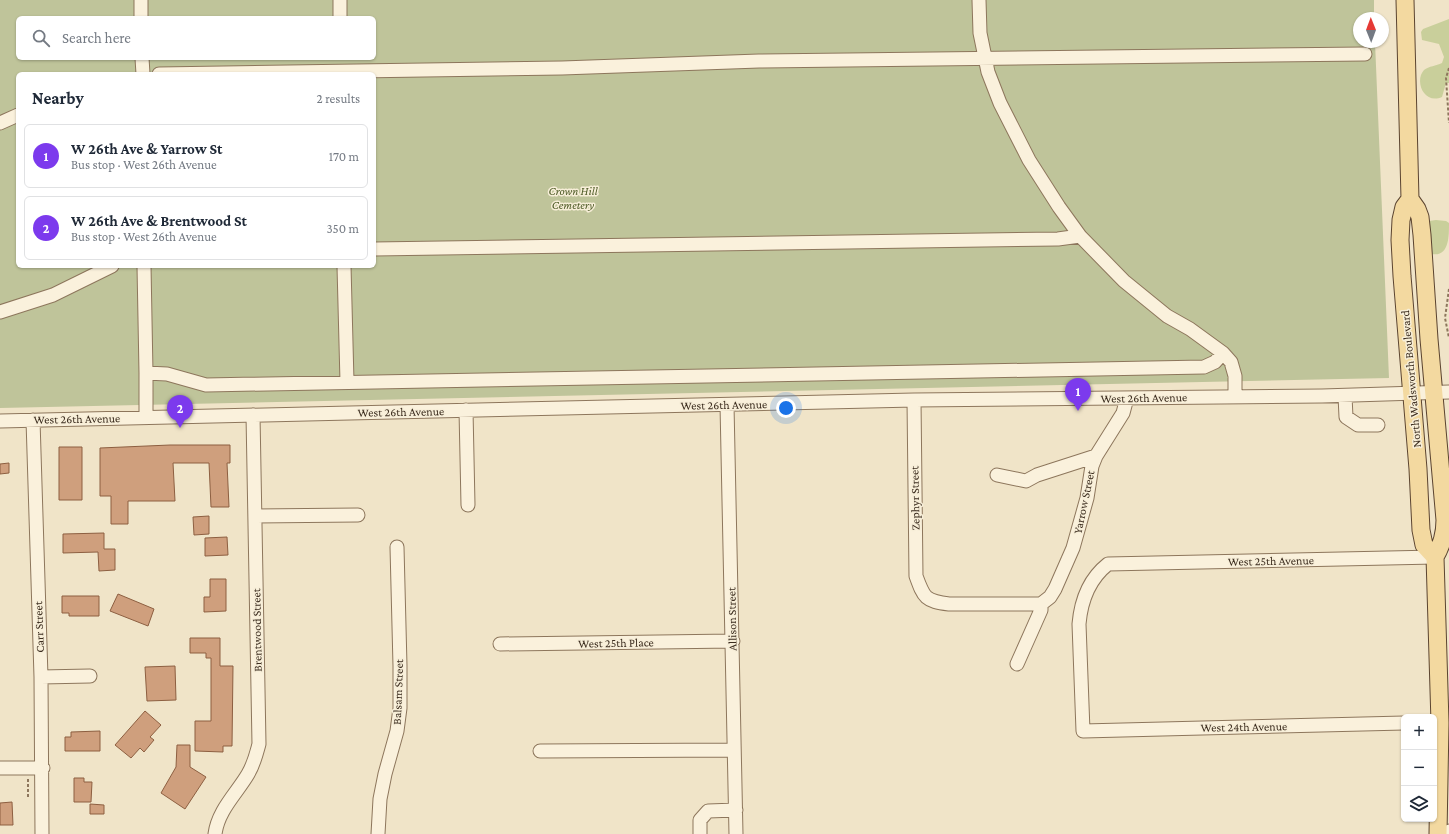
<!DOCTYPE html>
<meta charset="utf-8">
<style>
:root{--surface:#fff;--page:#f6f6f7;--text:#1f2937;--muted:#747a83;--line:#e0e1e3;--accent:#7c3aed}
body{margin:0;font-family:"Crimson Pro",serif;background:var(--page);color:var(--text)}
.controls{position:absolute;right:12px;bottom:12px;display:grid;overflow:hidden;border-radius:6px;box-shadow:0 1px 3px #0004}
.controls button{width:36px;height:36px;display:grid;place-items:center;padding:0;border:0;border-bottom:1px solid var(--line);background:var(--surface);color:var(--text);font:20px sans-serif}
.compass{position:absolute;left:1353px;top:12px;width:36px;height:36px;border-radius:50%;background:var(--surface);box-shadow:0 1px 3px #0004;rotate:359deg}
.you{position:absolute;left:786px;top:408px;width:14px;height:14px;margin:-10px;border:3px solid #fff;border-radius:50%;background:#1a73e8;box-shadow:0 0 0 6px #1a73e833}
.badge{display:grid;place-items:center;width:26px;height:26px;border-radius:50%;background:var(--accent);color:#fff;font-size:13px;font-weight:700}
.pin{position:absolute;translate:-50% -33px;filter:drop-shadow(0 1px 2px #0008)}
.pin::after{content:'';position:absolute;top:21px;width:14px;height:12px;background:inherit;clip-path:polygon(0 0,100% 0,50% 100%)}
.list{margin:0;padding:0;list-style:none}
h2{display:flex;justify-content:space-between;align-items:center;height:52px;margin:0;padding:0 16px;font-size:17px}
h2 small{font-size:13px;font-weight:400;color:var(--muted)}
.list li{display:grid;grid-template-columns:26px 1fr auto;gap:12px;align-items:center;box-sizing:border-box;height:64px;margin:0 8px 8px;padding:0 8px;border:1px solid var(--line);border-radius:6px}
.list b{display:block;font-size:15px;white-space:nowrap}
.list p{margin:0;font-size:13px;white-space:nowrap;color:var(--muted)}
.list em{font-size:13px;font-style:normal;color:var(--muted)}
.icon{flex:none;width:22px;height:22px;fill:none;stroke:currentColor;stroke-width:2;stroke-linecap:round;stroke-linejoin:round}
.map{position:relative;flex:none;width:1449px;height:834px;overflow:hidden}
.search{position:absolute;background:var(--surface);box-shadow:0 1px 3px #0004;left:16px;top:16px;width:360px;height:44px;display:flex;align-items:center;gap:10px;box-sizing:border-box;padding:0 14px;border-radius:6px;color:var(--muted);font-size:15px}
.panel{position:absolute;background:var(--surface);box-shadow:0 1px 3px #0004;left:16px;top:72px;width:360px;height:196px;border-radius:6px}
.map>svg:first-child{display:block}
.green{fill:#c9cf9b}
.cemetery{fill:#bfc49a;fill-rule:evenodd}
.building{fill:#cf9f7d;stroke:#8d5f41}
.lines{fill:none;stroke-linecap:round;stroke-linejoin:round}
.minor-casing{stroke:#8d765c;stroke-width:15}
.major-casing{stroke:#5b4430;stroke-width:19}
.path{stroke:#8d765c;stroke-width:2;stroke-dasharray:3 2;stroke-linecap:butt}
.minor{stroke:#faf1dc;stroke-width:13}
.major{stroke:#f3d9a0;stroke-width:17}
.labels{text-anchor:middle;stroke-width:3;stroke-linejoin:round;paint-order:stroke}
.park-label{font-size:12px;font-style:italic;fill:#4d5a26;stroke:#f7eed8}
.street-label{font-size:12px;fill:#3d2e20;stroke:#f7eed8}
</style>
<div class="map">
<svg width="1449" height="834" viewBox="0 0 1449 834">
<rect width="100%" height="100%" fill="#f0e4c8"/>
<path class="green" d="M1449 19V83H1446L1442 97C1424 105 1414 81 1424 70 1429 66 1436 66 1442 63L1444 57 1439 44 1422 40 1421 32 1423 29Z
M1436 220 1446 221 1449 223C1449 238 1449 260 1428 253L1427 224 1429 221Z"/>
<path class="cemetery" d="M0 0H1374V18H1359V42H1375L1389 378 0 408ZM18 18H374V58H18ZM18 74H374V266H18Z"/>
<path class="building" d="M170 445H230V463H227L229 507H211L209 463H173L175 501H128V524H111V496H100V448Z
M59 447H82V500H59Z
M9 463V473L0 474V464Z
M209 516V534L194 535 193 517Z
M104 533V549H115V570L99 571 98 552 63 553V534Z
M227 537 228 555 205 556V538Z
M210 579H226V611L204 612V597H210Z
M118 594 154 609 148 626 110 611Z
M62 596H99V616H69V613H62Z
M190 638H220V666H233L232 746H223V752L195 751V721H211V658H206V653H190Z
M175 666 176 700 147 701 145 667Z
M145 711 161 725 150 737 154 740 144 752 140 748 131 758 115 745Z
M100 731V751H65V737H71V732Z
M177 745H190V767L206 777 185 809 161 793 176 767Z
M74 778H84V782H92L91 802H74Z
M12 802 13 825H0V803Z
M90 804 104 805V814H90Z"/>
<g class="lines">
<g class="minor-casing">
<path id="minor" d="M141 0V18
M340 0V18
M979 0 980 33 988 72 1000 103 1029 160 1059 207 1080 236 1124 281 1167 316 1190 329 1223 353 1231 362 1235 376V397
M142 58 143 74
M159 74 562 68 759 61 1365 54
M0 123 18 115
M374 249 1058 239 1080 236
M144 266 146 373V418
M344 266 347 382
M0 312 53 295 112 266
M146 373 167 374 206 385 1204 367 1215 362 1223 353
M1345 396 1346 417 1358 425H1378
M914 400 916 576C924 598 925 601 949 604H1041
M727 405 736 834
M466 410 468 505
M33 420 41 677 42 834
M0 421 914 400 1322 396 1449 392
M997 475 1026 481 1037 475 1096 456
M255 516 358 515
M1041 604 1050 597 1055 589 1073 548 1087 498 1092 466 1096 456 1123 413 1127 398
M500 644 733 641
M1017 664 1041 610V604
M41 677 90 676
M1404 723 1083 731 1079 624C1081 601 1089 579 1108 564L1435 557
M540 751 734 750
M0 768H43
M215 834C218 810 237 793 248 774 254 764 256 755 259 744L253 415
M378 834 380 799 385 774 397 731 400 708V666L397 547
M700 834V820L708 811 736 810
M1447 834 1449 831"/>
</g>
<g class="major-casing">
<path id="major" d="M1405 0 1410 199 1417 209 1420 217 1422 235 1429 339 1445 520C1445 534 1442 545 1435 557L1440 723 1438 834
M1410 199 1404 207 1401 220 1400 240 1402 276 1418 469 1421 530 1424 545 1435 557"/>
</g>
<path class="path" d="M1449 68 1446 78 1449 123
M1449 289 1445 318 1449 338
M28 779V799"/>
<use href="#minor" class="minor"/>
<use href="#major" class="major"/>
</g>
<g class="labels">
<g class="park-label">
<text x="573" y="195">Crown Hill<tspan x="573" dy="14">Cemetery</tspan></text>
</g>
<g class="street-label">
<text transform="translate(1411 379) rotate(-95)" y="4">North Wadsworth Boulevard</text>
<text transform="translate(1144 398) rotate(-1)" y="4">West 26th Avenue</text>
<text transform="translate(724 405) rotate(-1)" y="4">West 26th Avenue</text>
<text transform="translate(401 412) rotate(-1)" y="4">West 26th Avenue</text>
<text transform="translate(77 419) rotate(-1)" y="4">West 26th Avenue</text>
<text transform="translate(915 498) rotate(-91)" y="4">Zephyr Street</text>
<text transform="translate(1084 502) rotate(-78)" y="4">Yarrow Street</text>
<text transform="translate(1271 561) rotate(-1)" y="4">West 25th Avenue</text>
<text transform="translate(732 619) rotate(-91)" y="4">Allison Street</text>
<text transform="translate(39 627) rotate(-92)" y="4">Carr Street</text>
<text transform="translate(257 630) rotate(-91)" y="4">Brentwood Street</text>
<text transform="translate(616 643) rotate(-1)" y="4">West 25th Place</text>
<text transform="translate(398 692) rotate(-88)" y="4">Balsam Street</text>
<text transform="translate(1244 727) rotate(-1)" y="4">West 24th Avenue</text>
</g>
</g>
</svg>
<div class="controls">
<button>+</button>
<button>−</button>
<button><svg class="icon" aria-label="layers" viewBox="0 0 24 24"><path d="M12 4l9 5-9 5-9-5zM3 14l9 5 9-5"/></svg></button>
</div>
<svg class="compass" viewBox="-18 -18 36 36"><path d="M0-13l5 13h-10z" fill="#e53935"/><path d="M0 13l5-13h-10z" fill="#747a83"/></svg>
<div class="you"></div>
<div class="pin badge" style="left:1078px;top:411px">1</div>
<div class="pin badge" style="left:180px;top:428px">2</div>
<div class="search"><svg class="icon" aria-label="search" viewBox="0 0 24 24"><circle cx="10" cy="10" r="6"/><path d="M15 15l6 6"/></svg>Search here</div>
<section class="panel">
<h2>Nearby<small>2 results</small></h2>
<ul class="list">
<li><span class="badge">1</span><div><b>W 26th Ave &amp; Yarrow St</b><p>Bus stop · West 26th Avenue</p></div><em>170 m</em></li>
<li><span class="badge">2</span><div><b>W 26th Ave &amp; Brentwood St</b><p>Bus stop · West 26th Avenue</p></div><em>350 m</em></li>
</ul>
</section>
</div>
